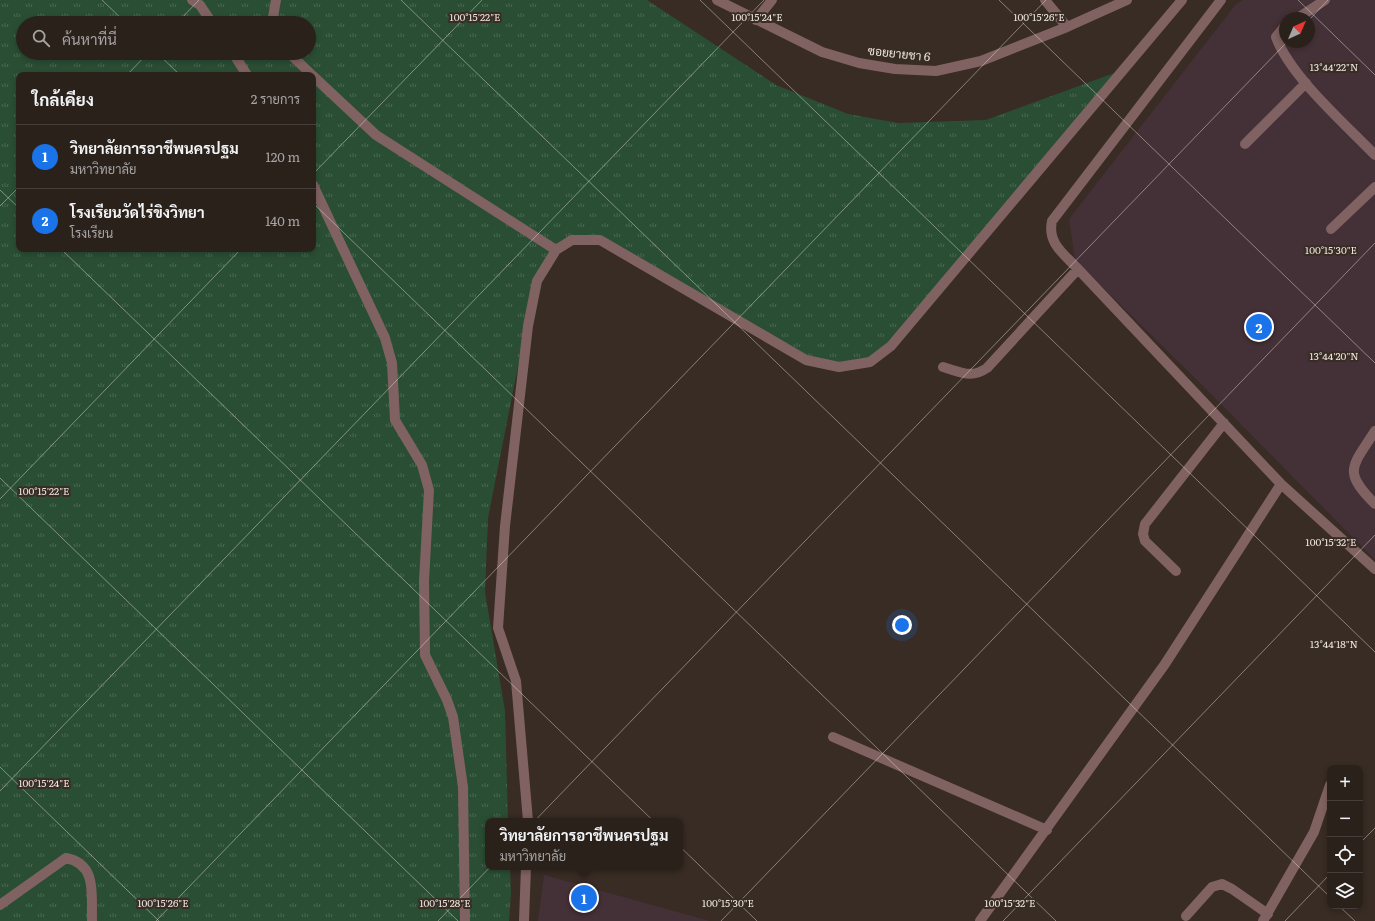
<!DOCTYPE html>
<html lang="th">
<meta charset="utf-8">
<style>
:root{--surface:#2a211b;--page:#362e28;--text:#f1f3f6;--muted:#a5a3a3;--line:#463e3a;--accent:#1a73e8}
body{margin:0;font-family:Literata,Sarabun,serif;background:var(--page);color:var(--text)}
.controls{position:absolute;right:12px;bottom:12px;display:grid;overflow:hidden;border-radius:8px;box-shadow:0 2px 6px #0003}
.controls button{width:36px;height:36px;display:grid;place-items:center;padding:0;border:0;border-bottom:1px solid var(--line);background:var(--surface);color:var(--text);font:20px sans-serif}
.compass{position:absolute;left:1279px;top:12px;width:36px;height:36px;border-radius:50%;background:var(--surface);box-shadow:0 2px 6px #0003;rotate:44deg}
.you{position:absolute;left:902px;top:625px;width:14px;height:14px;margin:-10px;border:3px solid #fff;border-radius:50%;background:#1a73e8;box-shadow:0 0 0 6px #1a73e833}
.badge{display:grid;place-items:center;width:26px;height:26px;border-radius:50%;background:var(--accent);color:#fff;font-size:13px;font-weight:700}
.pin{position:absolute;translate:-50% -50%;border:2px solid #fff;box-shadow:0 1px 4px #0006}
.popup{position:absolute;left:485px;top:818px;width:198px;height:52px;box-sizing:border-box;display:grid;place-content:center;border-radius:8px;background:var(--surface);filter:drop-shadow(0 1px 3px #0005);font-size:13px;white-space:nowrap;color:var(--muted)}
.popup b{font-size:15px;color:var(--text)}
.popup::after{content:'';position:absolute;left:50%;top:100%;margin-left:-8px;border:8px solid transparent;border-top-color:var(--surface)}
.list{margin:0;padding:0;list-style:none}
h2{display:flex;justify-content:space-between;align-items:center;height:52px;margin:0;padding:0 16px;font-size:17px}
h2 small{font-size:13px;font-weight:400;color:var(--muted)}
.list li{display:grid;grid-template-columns:26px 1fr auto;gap:12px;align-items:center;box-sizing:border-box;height:64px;padding:0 16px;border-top:1px solid var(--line)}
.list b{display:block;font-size:15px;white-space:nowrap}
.list p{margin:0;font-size:13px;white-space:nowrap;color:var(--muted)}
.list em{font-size:13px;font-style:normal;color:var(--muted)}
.icon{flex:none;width:22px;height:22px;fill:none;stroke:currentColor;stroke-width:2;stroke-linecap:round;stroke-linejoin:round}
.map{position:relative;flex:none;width:1375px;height:921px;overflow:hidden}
.search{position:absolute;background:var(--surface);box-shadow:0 2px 6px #0003;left:16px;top:16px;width:300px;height:44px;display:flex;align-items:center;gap:10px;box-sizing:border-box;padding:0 14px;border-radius:22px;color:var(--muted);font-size:15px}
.panel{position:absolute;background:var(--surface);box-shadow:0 2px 6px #0003;left:16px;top:72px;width:300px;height:180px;border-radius:8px}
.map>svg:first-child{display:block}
.education{fill:#443037;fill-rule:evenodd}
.grass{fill:url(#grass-tufts);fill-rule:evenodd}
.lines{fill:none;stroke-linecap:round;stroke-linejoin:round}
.minor{stroke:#806262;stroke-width:10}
.ticks{fill:none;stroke:#eee6e1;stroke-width:1;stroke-opacity:0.45}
.labels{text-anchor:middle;stroke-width:4;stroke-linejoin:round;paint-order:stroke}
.street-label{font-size:12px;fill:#eee6e1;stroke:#382c24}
.ticks-label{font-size:10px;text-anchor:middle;fill:#eee6e1;stroke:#382c24;stroke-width:4;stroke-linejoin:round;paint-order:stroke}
</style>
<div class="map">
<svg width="1375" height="921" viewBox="0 0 1375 921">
<defs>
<pattern id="grass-tufts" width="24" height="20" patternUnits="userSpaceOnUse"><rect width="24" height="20" fill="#2a4e34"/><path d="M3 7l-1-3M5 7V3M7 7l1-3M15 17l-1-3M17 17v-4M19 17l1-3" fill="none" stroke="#496851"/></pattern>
</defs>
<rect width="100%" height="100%" fill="#382c24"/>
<path class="education" d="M1243 0H1375V560L1211 394 1075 260 1069 219 1236 4ZM1285 18H1309V42H1285Z
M544 875 710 921H538Z"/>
<path class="grass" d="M0 0H647L776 85 848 114 898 123 986 120 1117 72 930 300 870 361 841 366 805 358 600 239 570 240 552 252 526 326 488 518 485 592 505 711 508 821H488V867H510L511 893 509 921H0ZM23 23H309V53H23ZM19 75H313V249H19Z"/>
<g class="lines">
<path class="minor" d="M192 0 200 5 212 23
M717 0 822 52 859 63 895 69 936 71 981 61 1067 27 1127 0
M1045 0 1067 27
M1221 0 1052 221C1047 243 1064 254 1078 269L1281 484 1375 569
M1298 18 1325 0
M756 20 772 0
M272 23 276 0
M1285 26 1276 37C1290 76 1345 124 1375 155
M233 53 247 75
M289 53 312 75
M313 76 376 135 556 250
M1245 144 1306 83
M313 185 385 338 392 363 395 420 422 465 429 490 424 581 425 655 447 700 453 717 463 787 465 921
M1331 229 1375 187
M943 367C961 372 971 379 987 368L1078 269
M1375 431C1352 467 1342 471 1375 504
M1176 571 1145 541 1143 534 1145 524 1224 423
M833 737 1047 830
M528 821 516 681 498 628 505 526 528 326 537 281 556 250 572 240H600L806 360 839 367 870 362 891 346 1182 0
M0 905 66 858C98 864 91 896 92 921
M1186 916 1212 887 1222 884 1232 889 1268 914
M524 921 526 867
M980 921 1165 664 1281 484
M1263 921 1314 832 1330 785"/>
</g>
<path class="ticks" d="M102 0 126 23M401 0 1330 897M700 0 1375 652M999 0 1375 363M1298 0 1375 75M1309 20 1328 0M177 23 199 0M157 53 180 75M127 75 148 53M313 174 482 0M0 190 19 208M313 203 1056 921M0 206 19 187M61 249 757 921M0 478 458 921M0 499 241 249M0 767 159 921M0 791 764 0M1360 843 1375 828M1339 906 1355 921M156 921 1046 0M438 921 1287 42M721 921 1375 243M1003 921 1375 535M1285 921 1330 874"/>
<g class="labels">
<g class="street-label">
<text transform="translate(899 54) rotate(6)" y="4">ซอยยายชา 6</text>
</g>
</g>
<g class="ticks-label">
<text x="475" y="21">100°15'22"E</text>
<text x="757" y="21">100°15'24"E</text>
<text x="1039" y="21">100°15'26"E</text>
<text x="1334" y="71">13°44'22"N</text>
<text x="1331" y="254">100°15'30"E</text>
<text x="1334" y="360">13°44'20"N</text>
<text x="44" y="495">100°15'22"E</text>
<text x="1331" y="546">100°15'32"E</text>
<text x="1334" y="648">13°44'18"N</text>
<text x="44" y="787">100°15'24"E</text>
<text x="163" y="907">100°15'26"E</text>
<text x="445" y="907">100°15'28"E</text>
<text x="728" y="907">100°15'30"E</text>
<text x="1010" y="907">100°15'32"E</text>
</g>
</svg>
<div class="controls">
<button>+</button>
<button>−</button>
<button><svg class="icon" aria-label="locate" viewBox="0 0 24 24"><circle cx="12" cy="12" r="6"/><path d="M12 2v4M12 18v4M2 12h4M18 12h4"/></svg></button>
<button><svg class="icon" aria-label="layers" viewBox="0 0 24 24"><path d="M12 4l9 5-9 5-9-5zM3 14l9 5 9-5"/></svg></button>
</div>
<svg class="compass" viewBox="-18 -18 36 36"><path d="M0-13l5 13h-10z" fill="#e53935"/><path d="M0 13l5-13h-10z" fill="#a5a3a3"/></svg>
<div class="you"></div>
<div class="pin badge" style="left:584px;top:898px">1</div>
<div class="popup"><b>วิทยาลัยการอาชีพนครปฐม</b>มหาวิทยาลัย</div>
<div class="pin badge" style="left:1259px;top:327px">2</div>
<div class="search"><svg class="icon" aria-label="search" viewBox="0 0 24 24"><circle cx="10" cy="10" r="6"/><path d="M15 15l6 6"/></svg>ค้นหาที่นี่</div>
<section class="panel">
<h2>ใกล้เคียง<small>2 รายการ</small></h2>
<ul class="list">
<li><span class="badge">1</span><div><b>วิทยาลัยการอาชีพนครปฐม</b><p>มหาวิทยาลัย</p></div><em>120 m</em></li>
<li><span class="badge">2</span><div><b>โรงเรียนวัดไร่ขิงวิทยา</b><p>โรงเรียน</p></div><em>140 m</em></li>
</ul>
</section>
</div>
